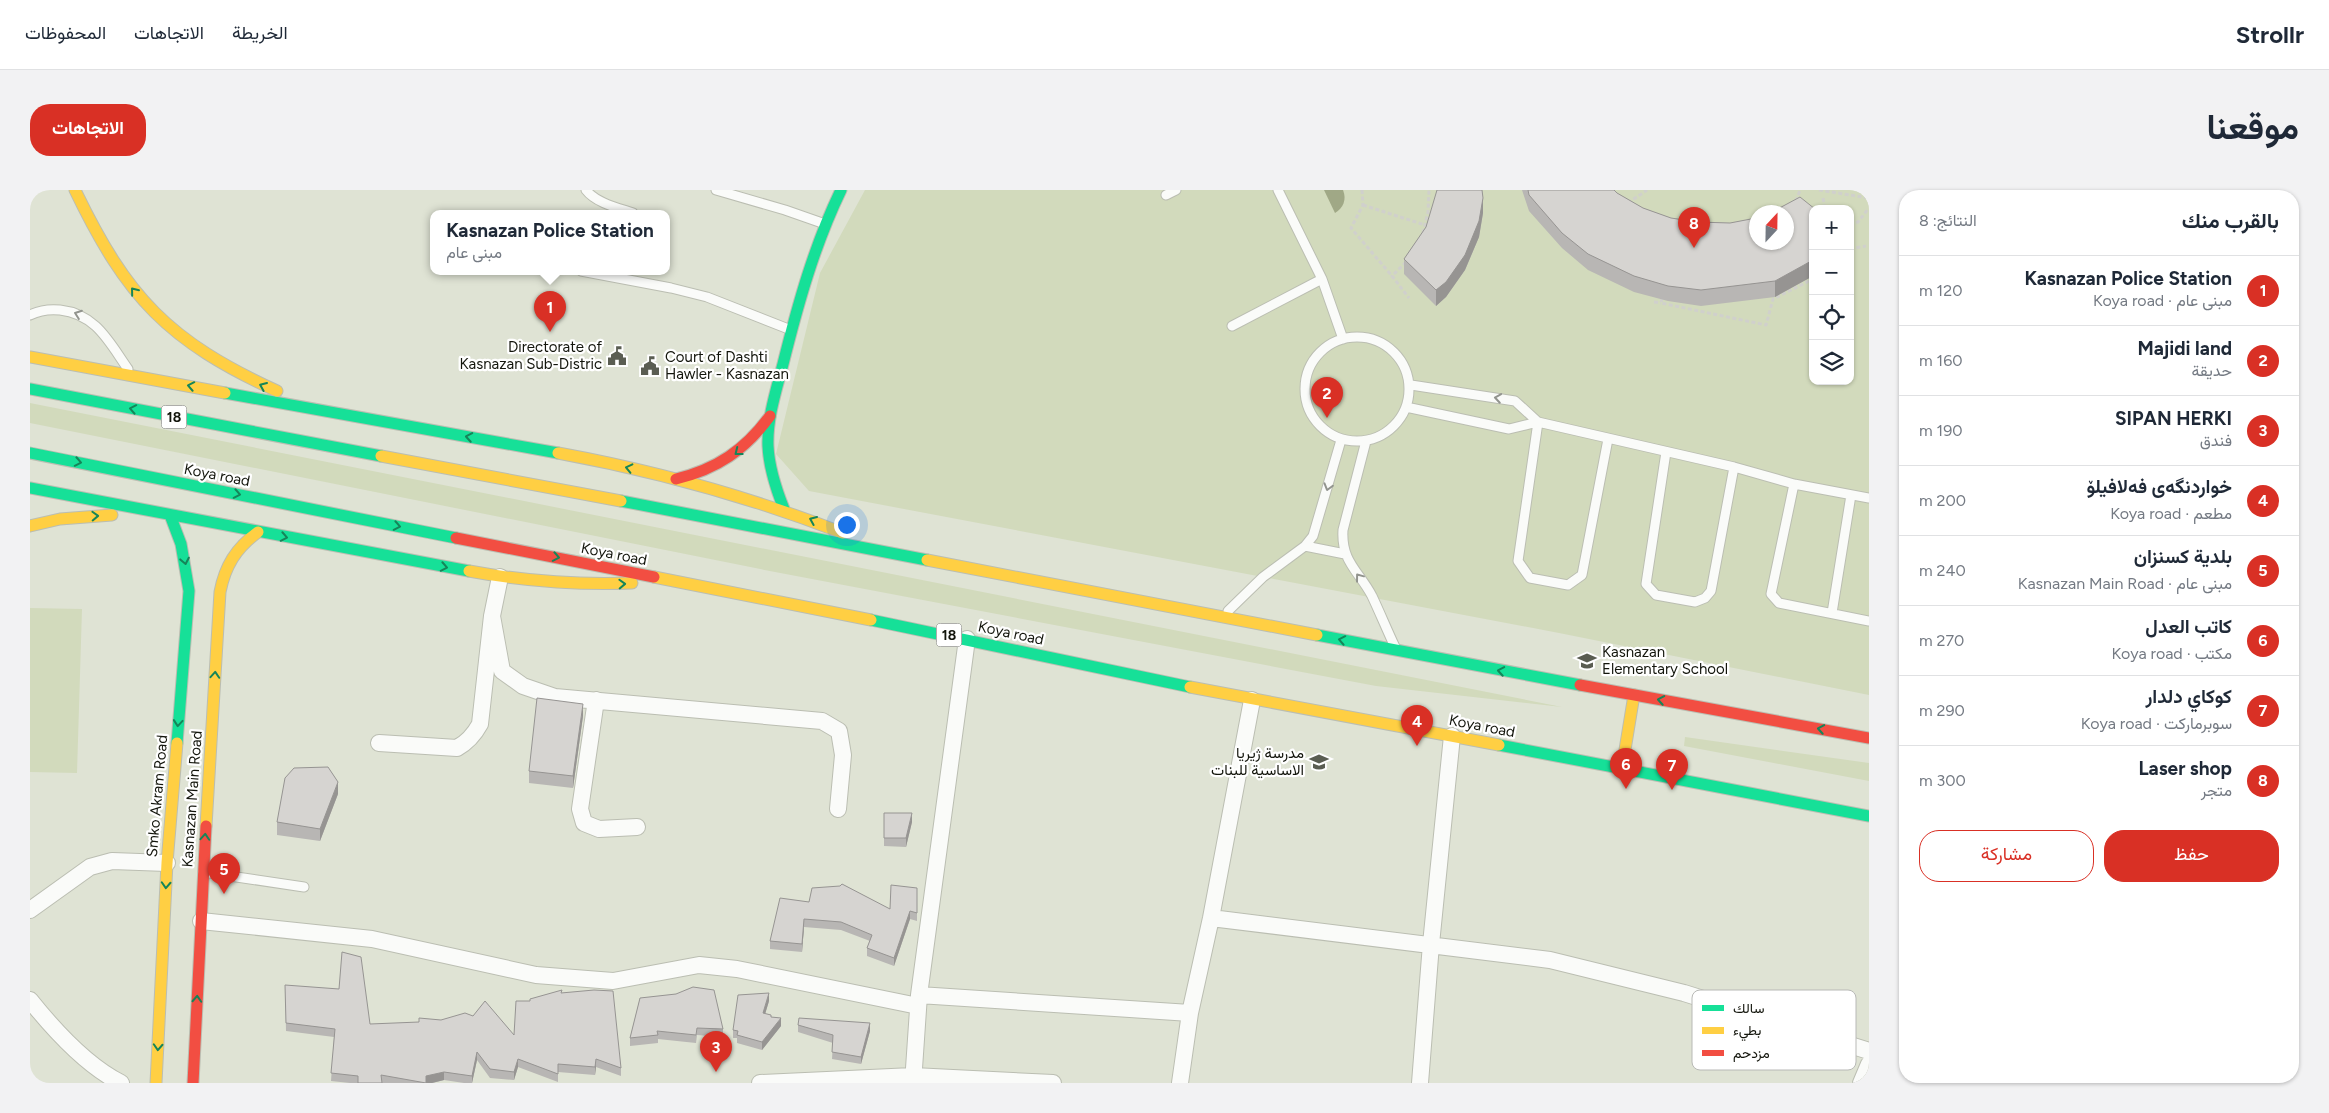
<!DOCTYPE html>
<html lang="ar">
<meta charset="utf-8">
<style>
:root{--surface:#fff;--page:#f2f2f3;--text:#1f2937;--muted:#747a83;--line:#e0e1e3;--accent:#d93025}
body{margin:0;font-family:Figtree,Vazirmatn,sans-serif;background:var(--page);color:var(--text);direction:rtl}
.controls{position:absolute;right:15px;top:15px;display:grid;overflow:hidden;border-radius:10px;box-shadow:0 1px 4px #0004}
.controls button{width:45px;height:45px;display:grid;place-items:center;padding:0;border:0;border-bottom:1px solid var(--line);background:var(--surface);color:var(--text);font:25px sans-serif}
.compass{position:absolute;left:1719px;top:15px;width:45px;height:45px;border-radius:50%;background:var(--surface);box-shadow:0 1px 4px #0004;rotate:22deg}
.you{position:absolute;left:816px;top:334px;width:18px;height:18px;margin:-12px;border:4px solid #fff;border-radius:50%;background:#1a73e8;box-shadow:0 0 0 8px #1a73e833}
.badge{display:grid;place-items:center;width:32px;height:32px;border-radius:50%;background:var(--accent);color:#fff;font-size:16px;font-weight:700}
.pin{position:absolute;translate:-50% -41px;filter:drop-shadow(0 1px 2px #0008)}
.pin::after{content:'';position:absolute;top:26px;width:18px;height:15px;background:inherit;clip-path:polygon(0 0,100% 0,50% 100%)}
.popup{position:absolute;left:400px;top:20px;width:240px;height:65px;box-sizing:border-box;display:grid;place-content:center;border-radius:10px;background:var(--surface);filter:drop-shadow(0 1px 4px #0005);font-size:16px;white-space:nowrap;color:var(--muted)}
.popup b{font-size:19px;color:var(--text)}
.popup::after{content:'';position:absolute;left:50%;top:100%;margin-left:-10px;border:10px solid transparent;border-top-color:var(--surface)}
.list{margin:0;padding:0;list-style:none}
h2{display:flex;justify-content:space-between;align-items:center;height:65px;margin:0;padding:0 20px;font-size:21px}
h2 small{font-size:16px;font-weight:400;color:var(--muted)}
.list li{display:grid;grid-template-columns:32px 1fr auto;gap:15px;align-items:center;box-sizing:border-box;height:70px;padding:0 20px;border-top:1px solid var(--line)}
.list b{display:block;font-size:19px;white-space:nowrap}
.list p{margin:0;font-size:16px;white-space:nowrap;color:var(--muted)}
.list em{font-size:16px;font-style:normal;color:var(--muted)}
.actions{display:flex;gap:10px;padding:15px 20px}
.actions a{flex:1;padding:11px 0;border:1px solid var(--accent);border-radius:20px;text-align:center;font-size:18px;color:var(--accent)}
.actions .main{background:var(--accent);color:#fff}
.icon{flex:none;width:28px;height:28px;fill:none;stroke:currentColor;stroke-width:2;stroke-linecap:round;stroke-linejoin:round}
.map{position:relative;flex:none;width:1839px;height:893px;overflow:hidden;direction:ltr;border-radius:20px}
header{display:flex;align-items:center;gap:30px;box-sizing:border-box;height:70px;padding:0 25px;background:var(--surface);border-bottom:1px solid var(--line)}
header strong{font-size:24px}
nav{display:flex;gap:28px;margin-inline-start:auto;font-size:18px}
.intro{display:flex;align-items:center;justify-content:space-between;box-sizing:border-box;height:120px;padding:0 30px}
h1{margin:0;font-size:35px}
.button{padding:12px 22px;border-radius:20px;background:var(--accent);color:#fff;font-size:18px;font-weight:700}
main{display:flex;gap:30px;padding:0 30px}
aside{flex:1;background:var(--surface);border-radius:20px;box-shadow:0 1px 4px #0004}
.map>svg:first-child{display:block}
.green{fill:#d2dabc;fill-rule:evenodd}
.water{fill:#a0a886}
.lines{fill:none;stroke-linecap:round;stroke-linejoin:round}
.lane-casing{stroke:#bbbeb2;stroke-width:11}
.street-casing{stroke:#bbbeb2;stroke-width:18}
.fast-casing{stroke:#bbbeb2;stroke-width:13}
.slow-casing{stroke:#bbbeb2;stroke-width:13}
.jam-casing{stroke:#bbbeb2;stroke-width:13}
.path{stroke:#d0d0cc;stroke-width:3;stroke-dasharray:4 2.5;stroke-linecap:butt}
.lane{stroke:#fafbf9;stroke-width:9}
.street{stroke:#fafbf9;stroke-width:16}
.fast{stroke:#16e098;stroke-width:11}
.slow{stroke:#ffcf43;stroke-width:11}
.jam{stroke:#f24e42;stroke-width:11}
.wall{fill:#b8b6b4}
.shaded-wall{fill:#969492}
.building{fill:#d6d4d1;stroke:#969492}
.oneway{stroke:#158559}
.oneway2{stroke:#92948e}
.labels{text-anchor:middle;stroke-width:4.5;stroke-linejoin:round;paint-order:stroke}
.shield{fill:#fff;stroke:#5a5b55;stroke-width:1}
.shield-label{font-size:14px;font-weight:bold;fill:#13150c}
.poi-label{font-size:15px;fill:#13150c;stroke:#fff;text-anchor:end}
.street-label{font-size:15px;fill:#13150c;stroke:#fff}
.key{fill:#fff;stroke:#b8b9b6;stroke-width:1}
.key-label{font-size:14px;fill:#13150c}
</style>
<header>
<strong>Strollr</strong>
<nav><a>الخريطة</a><a>الاتجاهات</a><a>المحفوظات</a></nav>
</header>
<div class="intro"><h1>موقعنا</h1><a class="button">الاتجاهات</a></div>
<main>
<aside>
<h2>بالقرب منك<small>النتائج: 8</small></h2>
<ul class="list">
<li><span class="badge">1</span><div><b>Kasnazan Police Station</b><p>مبنى عام · Koya road</p></div><em>120 m</em></li>
<li><span class="badge">2</span><div><b>Majidi land</b><p>حديقة</p></div><em>160 m</em></li>
<li><span class="badge">3</span><div><b>SIPAN HERKI</b><p>فندق</p></div><em>190 m</em></li>
<li><span class="badge">4</span><div><b>خواردنگەی فەلافیلۆ</b><p>مطعم · Koya road</p></div><em>200 m</em></li>
<li><span class="badge">5</span><div><b>بلدية كسنزان</b><p>مبنى عام · Kasnazan Main Road</p></div><em>240 m</em></li>
<li><span class="badge">6</span><div><b>كاتب العدل</b><p>مكتب · Koya road</p></div><em>270 m</em></li>
<li><span class="badge">7</span><div><b>كوكاي دلدار</b><p>سوبرماركت · Koya road</p></div><em>290 m</em></li>
<li><span class="badge">8</span><div><b>Laser shop</b><p>متجر</p></div><em>300 m</em></li>
</ul>
<div class="actions"><a class="main">حفظ</a><a>مشاركة</a></div>
</aside>
<div class="map">
<svg width="1839" height="893" viewBox="0 0 1839 893">
<rect width="100%" height="100%" fill="#dfe3d4"/>
<path class="green" d="M835 0H1839V505L1529 443 779 301 746 264 790 83ZM1783 19H1820V191H1783ZM1726 22H1756V52H1726Z
M0 213 10 215 1532 517 1346 496 745 382 0 233Z
M0 418 52 419 47 583 0 582Z
M1655 547 1839 573V591L1654 556Z"/>
<path class="water" d="M1294 0H1313C1317 10 1313 18 1305 23Z"/>
<g class="lines">
<g class="lane-casing">
<path id="lane" d="M556 0C566 13 588 18 603 23
M686 0 755 20 795 34
M1248 0 1292 89 1313 149
M1136 5 1146 0
M551 81 641 98 677 107 761 140
M0 125C10 120 20 119 30 120 66 124 79 152 98 179
M1202 136 1292 89
M1275 199a52 52 0 1 1 104 0a52 52 0 1 1-104 0Z
M1381 195 1485 211 1508 232
M1376 217 1479 239 1508 232 1704 277 1764 294 1839 308
M1508 232 1488 371 1500 388 1538 395 1552 385 1578 249
M1336 251 1313 340C1311 372 1329 381 1342 406 1350 423 1357 440 1365 457
M1636 262 1616 394 1626 405 1665 412 1675 408 1681 401 1704 277
M1764 294 1741 404 1749 413 1839 431
M1275 356 1315 364
M1198 421 1233 387 1275 356 1283 346 1311 250
M1802 423 1821 305
M173 682 274 697"/>
</g>
<g class="street-casing">
<path id="street" d="M462 426 472 481 493 496 525 507 792 531 809 541 813 565 808 619
M566 510 550 619 554 633 569 639 607 637
M349 553 427 558C438 552 444 545 450 534L462 426 470 387
M0 720 60 677 82 671 137 673
M1181 728 1520 770 1654 803 1839 861
M171 731 342 749 506 785 583 791 669 775 707 779 888 816
M889 805 1160 823
M0 810C24 840 57 876 91 893
M730 893 883 886 1023 893
M883 893 889 805 937 449
M1150 893 1160 823 1181 728 1222 510
M1390 893 1401 754 1422 546
M1831 893 1839 874"/>
</g>
<g class="fast-casing">
<path id="fast" d="M0 199 351 266
M195 203 528 263
M0 263 426 348
M0 298 439 381
M591 311 897 370
M754 319C746 299 739 278 738 256 737 228 746 201 753 174 768 114 784 56 811 0
M140 325 151 354 159 401 147 553
M841 430 1160 497
M1287 445 1550 495
M1469 555 1839 626"/>
</g>
<g class="slow-casing">
<path id="slow" d="M45 0C97 108 138 151 247 201
M0 167 195 203
M528 263C626 281 720 307 813 343
M351 266 591 311
M0 336 30 329 82 325
M897 370 1287 445
M439 381C493 391 547 395 602 393
M624 387 841 430
M1160 497 1469 555
M1592 578 1604 505
M176 636 190 402C195 376 206 358 228 342
M126 893 137 673 147 553"/>
</g>
<g class="jam-casing">
<path id="jam" d="M646 289C687 279 715 260 740 226
M426 348 624 387
M1550 495 1839 548
M163 893 176 636"/>
</g>
<path class="path" d="M1332 0 1333 15 1321 38 1362 86
M1789 0 1839 8
M1793 8 1795 19
M1766 11 1770 0
M1598 13 1617 0
M1333 15 1395 35
M1820 35 1828 32 1838 19
M1393 43 1398 22 1399 0
M1820 59 1836 56
M1376 72 1362 86 1379 108
M1632 108 1631 113 1736 135 1743 109 1783 89
M1624 112 1631 113"/>
<use href="#lane" class="lane"/>
<use href="#street" class="street"/>
<use href="#fast" class="fast"/>
<use href="#slow" class="slow"/>
<use href="#jam" class="jam"/>
</g>
<path class="wall" d="M1492 0H1584L1587 3 1613 18 1641 28 1667 32 1700 33 1783 19V86L1745 107 1671 116 1638 111 1604 102 1558 80 1532 58 1499 21Z
M1453 23 1449 47 1435 80 1416 107 1406 116 1374 84V69L1396 37Z
M553 526 543 598 499 593V581Z
M308 604 290 651 247 645V632Z
M854 623 882 632 876 657 854 656Z
M887 698V731L880 729 864 776 837 766V758L840 751 811 740 774 737 772 762 740 759V751L779 712 860 719Z
M255 795 340 834 484 845 500 811 532 803 591 878V886L566 877 565 885 528 882V892L488 877 484 890 460 888 447 870 442 893H434L414 890 402 893H320L301 891 304 847 256 841Z
M610 808 693 839V847L667 845 666 853 628 849V853L600 856V848Z
M739 811 735 824 751 836 732 860 707 853V848H703V840Z
M768 835 840 841 831 874 802 869 803 853 768 842Z"/>
<path class="shaded-wall" d="M1453 8V23L1449 47 1435 80 1416 107 1406 116V100Z
M1783 70V86L1745 107V91Z
M553 514V526L543 598V586Z
M308 592V604L290 651V639Z
M882 623V632L876 657V648Z
M880 721V729L864 776V768Z
M774 729V737L772 762V754Z
M739 803V811L733 831V823Z
M751 828V836L732 860V852Z
M840 833V841L831 874V867Z
M447 862V870L442 893V886Z
M488 869V877L484 890V882Z
M566 869V877L565 885V877Z
M414 882V890L402 893H396V886Z"/>
<path class="building" d="M1407 0H1452L1453 8 1449 31 1435 65 1416 92 1406 100 1374 69 1396 37Z
M1498 0H1584L1587 3 1613 18 1641 28 1667 32 1700 33 1726 28V52H1756V22H1742L1770 7 1785 19H1783V70L1745 91 1671 100 1638 96 1604 86 1558 64 1532 43 1499 5Z
M507 508 553 514 543 586 499 581Z
M298 577 308 592 290 639 247 632 255 588 264 578Z
M854 623H882L876 648H854Z
M812 694 860 719 861 695 887 698V723L880 721 864 768 837 758 842 745 811 732 774 729 772 754 740 751 750 708 779 712 782 698 810 696Z
M312 762 331 767 340 834 389 832V828L411 830 435 823 443 826 455 811 484 845 486 811H500V809L532 800 531 803 564 800 583 801 591 878 566 869 565 877 528 874V884L488 869 484 882 460 879 447 862 442 886 414 882 396 886V893L351 885 352 893H328V886L301 883 305 839 256 833 255 795 309 799Z
M663 797 684 800 693 839 667 838 666 845 627 841 628 845 600 848 610 808 646 804Z
M739 803 733 823 741 825V827L751 828 732 852 707 845 708 841 703 840 708 805Z
M769 828 840 833 831 867 802 862 803 845 768 835Z"/>
<defs><path id="oneway-chevron" d="M-2-3.5L2.5 0L-2 3.5" fill="none" stroke-width="1.6" stroke-linecap="round" stroke-linejoin="round" transform="scale(1.25)"/></defs>
<g class="oneway">
<use href="#oneway-chevron" transform="translate(104 101) rotate(-129)"/>
<use href="#oneway-chevron" transform="translate(161 196) rotate(-169)"/>
<use href="#oneway-chevron" transform="translate(233 196) rotate(-157)"/>
<use href="#oneway-chevron" transform="translate(103 219) rotate(-169)"/>
<use href="#oneway-chevron" transform="translate(439 247) rotate(-170)"/>
<use href="#oneway-chevron" transform="translate(708 262) rotate(142)"/>
<use href="#oneway-chevron" transform="translate(48 272) rotate(11)"/>
<use href="#oneway-chevron" transform="translate(599 278) rotate(-167)"/>
<use href="#oneway-chevron" transform="translate(207 304) rotate(11)"/>
<use href="#oneway-chevron" transform="translate(65 326) rotate(-2)"/>
<use href="#oneway-chevron" transform="translate(783 330) rotate(-157)"/>
<use href="#oneway-chevron" transform="translate(367 336) rotate(11)"/>
<use href="#oneway-chevron" transform="translate(254 347) rotate(11)"/>
<use href="#oneway-chevron" transform="translate(526 367) rotate(11)"/>
<use href="#oneway-chevron" transform="translate(155 371) rotate(79)"/>
<use href="#oneway-chevron" transform="translate(414 377) rotate(11)"/>
<use href="#oneway-chevron" transform="translate(592 394) rotate(-2)"/>
<use href="#oneway-chevron" transform="translate(1312 450) rotate(-169)"/>
<use href="#oneway-chevron" transform="translate(1471 481) rotate(-170)"/>
<use href="#oneway-chevron" transform="translate(185 485) rotate(-86)"/>
<use href="#oneway-chevron" transform="translate(1631 510) rotate(-170)"/>
<use href="#oneway-chevron" transform="translate(148 533) rotate(95)"/>
<use href="#oneway-chevron" transform="translate(1791 539) rotate(-170)"/>
<use href="#oneway-chevron" transform="translate(175 647) rotate(-86)"/>
<use href="#oneway-chevron" transform="translate(136 695) rotate(93)"/>
<use href="#oneway-chevron" transform="translate(167 809) rotate(-87)"/>
<use href="#oneway-chevron" transform="translate(128 857) rotate(93)"/>
</g>
<g class="oneway2">
<use href="#oneway-chevron" transform="translate(48 124) rotate(-160)"/>
<use href="#oneway-chevron" transform="translate(1468 208) rotate(-171)"/>
<use href="#oneway-chevron" transform="translate(1298 297) rotate(106)"/>
<use href="#oneway-chevron" transform="translate(1329 387) rotate(-127)"/>
</g>
<defs>
<g id="civic-bare" transform="scale(1.5)"><path d="M-.6-6.5H3V-4.5H.6V-3L4-1V1h2V6H-6V1h2V-1L-.6-3ZM-1.2 2.5V6h2.4V2.5Z" fill="#5a5d52" stroke="#fff" stroke-width="2.5" paint-order="stroke"/></g>
<g id="school-bare" transform="scale(1.5)"><path d="M0-5L7-2L0 1L-7-2ZM-4 1L0 2.5L4 1V4Q0 6-4 4Z" fill="#5a5d52" stroke="#fff" stroke-width="2.5" paint-order="stroke"/></g>
</defs>
<g fill-rule="evenodd">
<use href="#civic-bare" x="587" y="166"/>
<use href="#civic-bare" x="620" y="176"/>
<use href="#school-bare" x="1557" y="471"/>
<use href="#school-bare" x="1289" y="572"/>
</g>
<g class="labels">
<g class="shield">
<rect x="131.5" y="215.5" width="25" height="23" rx="4"/>
<rect x="906.5" y="433.5" width="25" height="23" rx="4"/>
</g>
<g class="shield-label">
<text x="144" y="232">18</text>
<text x="919" y="450">18</text>
</g>
<g class="poi-label">
<text x="572" y="162">Directorate of<tspan x="572" dy="17">Kasnazan Sub-Distric</tspan></text>
<text x="635" y="172" text-anchor="start">Court of Dashti<tspan x="635" dy="17">Hawler - Kasnazan</tspan></text>
<text x="1572" y="467" text-anchor="start">Kasnazan<tspan x="1572" dy="17">Elementary School</tspan></text>
<text x="1274" y="568">مدرسة ژيريا<tspan x="1274" dy="17">الاساسية للبنات</tspan></text>
</g>
<g class="street-label">
<text transform="translate(187 285) rotate(11)" y="5">Koya road</text>
<text transform="translate(584 364) rotate(11)" y="5">Koya road</text>
<text transform="translate(981 443) rotate(12)" y="5">Koya road</text>
<text transform="translate(1452 536) rotate(11)" y="5">Koya road</text>
<text transform="translate(127 606) rotate(-85)" y="5">Smko Akram Road</text>
<text transform="translate(162 609) rotate(-86)" y="5">Kasnazan Main Road</text>
</g>
</g>
<rect x="1662" y="800" width="164" height="80" rx="8" class="key"/>
<rect x="1672" y="815" width="22" height="6" fill="#16e098"/>
<rect x="1672" y="837" width="22" height="7" fill="#ffcf43"/>
<rect x="1672" y="860" width="22" height="6" fill="#f24e42"/>
<g class="key-label">
<text x="1703" y="823">سالك</text>
<text x="1703" y="845">بطيء</text>
<text x="1703" y="868">مزدحم</text>
</g>
</svg>
<div class="controls">
<button>+</button>
<button>−</button>
<button><svg class="icon" aria-label="locate" viewBox="0 0 24 24"><circle cx="12" cy="12" r="6"/><path d="M12 2v4M12 18v4M2 12h4M18 12h4"/></svg></button>
<button><svg class="icon" aria-label="layers" viewBox="0 0 24 24"><path d="M12 4l9 5-9 5-9-5zM3 14l9 5 9-5"/></svg></button>
</div>
<svg class="compass" viewBox="-18 -18 36 36"><path d="M0-13l5 13h-10z" fill="#e53935"/><path d="M0 13l5-13h-10z" fill="#747a83"/></svg>
<div class="you"></div>
<div class="pin badge" style="left:520px;top:142px">1</div>
<div class="popup"><b>Kasnazan Police Station</b>مبنى عام</div>
<div class="pin badge" style="left:1297px;top:228px">2</div>
<div class="pin badge" style="left:686px;top:882px">3</div>
<div class="pin badge" style="left:1387px;top:556px">4</div>
<div class="pin badge" style="left:194px;top:704px">5</div>
<div class="pin badge" style="left:1596px;top:599px">6</div>
<div class="pin badge" style="left:1642px;top:600px">7</div>
<div class="pin badge" style="left:1664px;top:58px">8</div>
</div>
</main>
